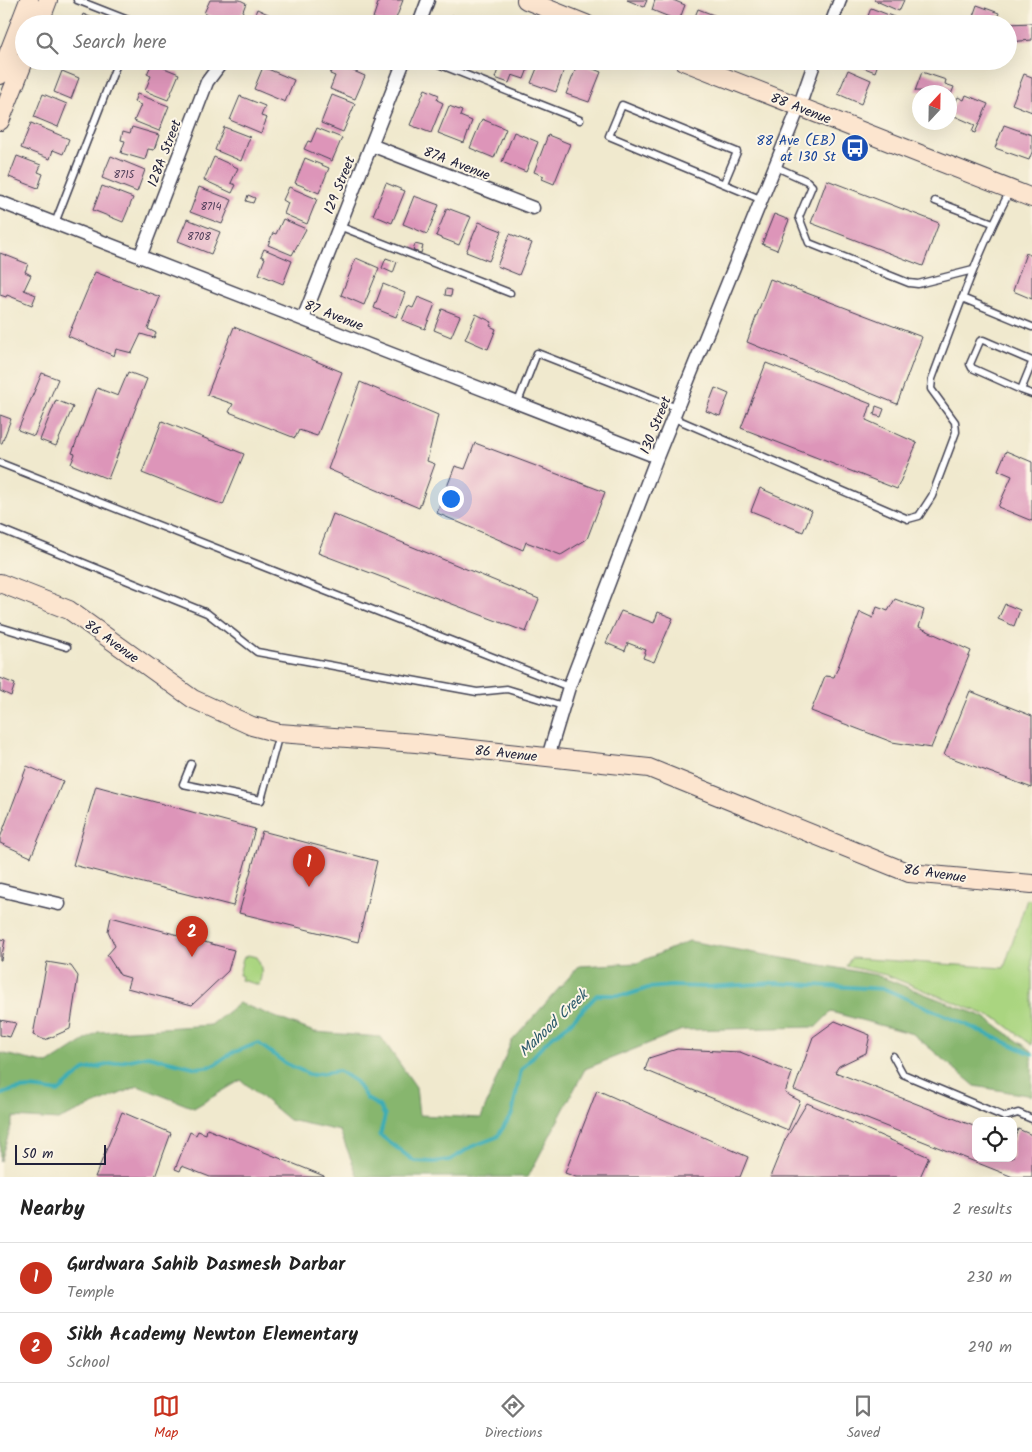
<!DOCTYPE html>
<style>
:root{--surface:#fff;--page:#f2f2f2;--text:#222;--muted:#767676;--line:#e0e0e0;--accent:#c8321e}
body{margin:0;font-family:Kalam,sans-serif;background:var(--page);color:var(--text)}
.controls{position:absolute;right:15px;bottom:15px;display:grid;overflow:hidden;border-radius:10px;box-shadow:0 5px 20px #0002}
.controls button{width:45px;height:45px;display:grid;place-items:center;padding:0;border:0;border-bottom:1px solid var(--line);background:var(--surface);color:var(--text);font:25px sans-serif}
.compass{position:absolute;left:912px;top:85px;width:45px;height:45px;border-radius:50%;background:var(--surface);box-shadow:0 5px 20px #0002;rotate:22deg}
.scale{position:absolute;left:15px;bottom:12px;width:91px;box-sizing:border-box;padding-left:5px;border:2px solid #22223b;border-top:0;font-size:14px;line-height:18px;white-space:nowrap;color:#22223b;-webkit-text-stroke:4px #fcf5e5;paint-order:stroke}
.you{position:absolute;left:450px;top:498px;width:18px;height:18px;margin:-12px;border:4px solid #fff;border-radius:50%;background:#1a73e8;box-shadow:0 0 0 8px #1a73e833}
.badge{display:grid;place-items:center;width:32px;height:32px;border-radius:50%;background:var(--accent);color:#fff;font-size:16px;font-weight:700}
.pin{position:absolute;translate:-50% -41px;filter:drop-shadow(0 1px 2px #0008)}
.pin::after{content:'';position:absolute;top:26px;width:18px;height:15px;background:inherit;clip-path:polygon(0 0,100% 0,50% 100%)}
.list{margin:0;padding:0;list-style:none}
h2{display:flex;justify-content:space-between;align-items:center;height:65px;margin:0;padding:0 20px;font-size:21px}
h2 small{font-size:16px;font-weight:400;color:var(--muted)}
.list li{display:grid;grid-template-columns:32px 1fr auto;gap:15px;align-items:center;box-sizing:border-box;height:70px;padding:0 20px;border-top:1px solid var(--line)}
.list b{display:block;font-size:19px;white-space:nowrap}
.list p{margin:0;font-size:16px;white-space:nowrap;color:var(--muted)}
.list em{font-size:16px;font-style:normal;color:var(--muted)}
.icon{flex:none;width:28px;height:28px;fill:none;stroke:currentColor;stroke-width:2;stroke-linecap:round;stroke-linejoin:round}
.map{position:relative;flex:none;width:1032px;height:1177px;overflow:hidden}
.search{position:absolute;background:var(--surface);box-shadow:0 5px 20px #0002;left:15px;right:15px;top:15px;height:55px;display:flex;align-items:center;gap:12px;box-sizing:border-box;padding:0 18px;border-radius:28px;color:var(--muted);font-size:19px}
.sheet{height:205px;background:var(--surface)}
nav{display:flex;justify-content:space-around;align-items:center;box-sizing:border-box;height:70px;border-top:1px solid var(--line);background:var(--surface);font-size:14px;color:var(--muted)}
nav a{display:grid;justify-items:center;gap:2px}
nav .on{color:var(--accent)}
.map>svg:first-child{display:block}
.green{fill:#aad580;stroke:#667c5e}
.forest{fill:#87b66e;stroke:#546c54}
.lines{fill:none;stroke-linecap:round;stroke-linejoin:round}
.stream{stroke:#3cadb5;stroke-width:4}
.building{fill:#dd95b9}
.lane-casing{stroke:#414051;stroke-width:9}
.street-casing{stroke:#414051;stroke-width:15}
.secondary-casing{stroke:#414051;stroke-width:20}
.lane{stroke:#fff;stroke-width:6}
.street{stroke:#fff;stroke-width:12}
.secondary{stroke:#fce5cf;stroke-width:18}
.labels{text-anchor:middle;stroke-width:4;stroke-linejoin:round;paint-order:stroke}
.number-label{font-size:11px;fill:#513f5a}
.street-label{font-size:14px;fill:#22223b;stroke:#fcf5e5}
.transit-label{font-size:14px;fill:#164399;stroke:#fcf5e5;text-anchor:end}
.water-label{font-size:15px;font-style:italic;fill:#2c5a6c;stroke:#fcf5e5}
</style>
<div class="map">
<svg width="1032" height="1177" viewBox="0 0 1032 1177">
<rect width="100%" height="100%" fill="#fcf5e5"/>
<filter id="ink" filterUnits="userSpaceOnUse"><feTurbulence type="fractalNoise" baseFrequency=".02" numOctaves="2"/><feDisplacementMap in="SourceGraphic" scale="10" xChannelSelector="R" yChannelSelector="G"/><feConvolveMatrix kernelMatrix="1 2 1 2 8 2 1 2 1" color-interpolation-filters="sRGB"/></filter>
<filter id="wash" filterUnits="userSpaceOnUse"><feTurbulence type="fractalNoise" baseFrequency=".0096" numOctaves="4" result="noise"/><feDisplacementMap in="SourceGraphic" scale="20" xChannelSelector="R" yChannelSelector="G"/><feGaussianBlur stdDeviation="1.12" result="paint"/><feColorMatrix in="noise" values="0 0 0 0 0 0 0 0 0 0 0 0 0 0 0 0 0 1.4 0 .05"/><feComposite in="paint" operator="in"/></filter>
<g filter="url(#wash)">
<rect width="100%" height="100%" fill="#f0e9ce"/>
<path class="green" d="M1027 899 1032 901V1045L999 1020 886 975 846 966 851 958 1004 968Z
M248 955 256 957C263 967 262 974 259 985L241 980 242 976 239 975 243 958Z"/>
<path class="forest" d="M689 941 876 975 984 1017 1032 1051V1096L975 1086 913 1034 831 1012 816 1027 682 1030 585 1069 528 1177H358L340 1131 289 1120 241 1080 194 1108 138 1086 58 1120 14 1117 0 1161V1053L48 1064 98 1032 211 1025 239 1003 314 1032 381 1037 416 1087 419 1115 481 1118 511 1042 579 966 637 963Z"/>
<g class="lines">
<path class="stream" d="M0 1095C20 1085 37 1088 58 1092L84 1070 148 1056 197 1068 213 1066 232 1053 258 1043 285 1063 311 1075 339 1071 355 1081 367 1099 379 1106 385 1116 380 1135 414 1161 434 1162 450 1160 473 1146 497 1137 512 1114 521 1070 547 1041 569 1024 597 995H627L648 988 671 986 706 987 775 983 885 989 1032 1054"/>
</g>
<g id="blocks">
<path class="building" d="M210 0H240L246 3 238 24H231L204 13Z
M379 0H403L394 24H387L373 18Z
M627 0H647L644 7Z
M655 0H673L685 5 679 21 652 10Z
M874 0H904L899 11Z
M977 5 999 13 995 24H986L972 19Z
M871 8 899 19 898 24H865Z
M257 9 279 19 277 24H251Z
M698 9 719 17 716 24H692Z
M83 14 100 21 99 24H79Z
M452 15 473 24H448Z
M1032 23V40L1009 42 1008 24Z
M275 61H297L278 68Z
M353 61H371L369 68Z
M501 61H531L524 79 512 75 509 83 495 78Z
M540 61H567L556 92 531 83Z
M847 61H879L875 72Z
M152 63 179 74 168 100 145 91 151 76 147 74Z
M335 63 365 76 355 99 330 89 335 76 330 74Z
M578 63 601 72 589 102 566 94Z
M263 67 294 80 285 102 254 89Z
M848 70 871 80 861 104 838 94Z
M62 71 79 78 71 99 54 92Z
M922 72 946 80 945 84 954 87 950 97V92L915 91Z
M1024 74 1032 77V112L1012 104Z
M425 89 439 95 437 100 443 103 431 133 410 125Z
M43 94 67 104 58 127 34 117Z
M137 94 169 106 159 131 134 121 141 105 134 102Z
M332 95 355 104 343 132 321 123Z
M966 95 988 104 975 133 972 132 975 125 950 114 958 97 964 100Z
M240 96 265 106 261 116 267 118 261 133 230 120Z
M449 106 462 111 460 116 472 121 464 143 438 133Z
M482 119 506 129 494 158 470 148Z
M31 123 69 139 63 154 53 150 50 159 21 148Z
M1004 125 1032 135V152L1029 160 995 148Z
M132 127 159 135 154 150 148 149 145 160 121 153 125 141 121 140 123 131 130 133Z
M224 127 250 137 241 161 215 150Z
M317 128 342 138 332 161 304 149 308 141 311 142Z
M514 132 538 142 526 172 502 162Z
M548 135 570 144 554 184 542 179 544 176 534 172Z
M17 156 41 165 38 172 43 174 38 188 9 177Z
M111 156 145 170 137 192 102 178Z
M214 157 238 168 231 183 236 185 232 193 204 180Z
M305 158 329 168 319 193 295 183Z
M827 180 939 223 923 266 811 223Z
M386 183 405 191 392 223 373 215Z
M102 186 133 198 123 222 93 210Z
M199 187 232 200 222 224 190 212Z
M289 187 317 199 307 224 284 214 288 203 283 200Z
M248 195 255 198 253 203 246 201Z
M414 196 439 205 427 234 403 224Z
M447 208 471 217 459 245 436 236Z
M774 214 789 220 777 250 762 244Z
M187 219 220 232 211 254 178 241Z
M283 219 306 229 292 255 268 245 273 233 276 234Z
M479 222 502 231 489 261 466 252Z
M510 234 532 243 519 275 497 266Z
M415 244 423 246 421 253 413 251Z
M264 249 292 261 283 284 259 274 265 258 261 256Z
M0 253 28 264 25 272 31 275 24 290 36 295 32 305 7 295 6 297 0 295Z
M1026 253 1032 256V299L1013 291Z
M356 258 379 268 364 305 341 295Z
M386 258 397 262 393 273 382 268Z
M95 272 160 297 148 329 156 333 154 338 141 334 132 353 116 349 114 356 68 336Z
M770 279 922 337 897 404 747 342Z
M383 284 405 293 396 317 374 308Z
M446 289 452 290 451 296 445 295Z
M418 297 435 304 425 329 402 320 408 306 413 308Z
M442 309 460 316 451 337 434 330Z
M476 314 492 322 490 326 496 329 488 349 465 339Z
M234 327 342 372 317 436 299 430 295 438 229 412 233 404 207 395Z
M766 363 871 404 866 420 917 443 897 489 741 428Z
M128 372 147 379 108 479 71 464 75 454 72 453 97 388 118 396Z
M42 373 58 379 34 436 18 430Z
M360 382 438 415 427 461 435 464 419 508 328 469Z
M715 388 729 394 720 416 706 411Z
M56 400 73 407 56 446 40 440Z
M876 406 884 409 881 417 874 415Z
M0 415 11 419 2 443H0Z
M162 421 244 454 223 505 142 473Z
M475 443 605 492 587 539 561 555 526 542 523 550 437 513 455 466 465 469Z
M1006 451 1032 462V521L998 507 1012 476 998 470Z
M760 488 812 511 803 532 751 511Z
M333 514 539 599 526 632 318 553Z
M895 599 924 610 919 627 971 651 931 748 892 742 811 711 825 676 834 677 860 612 873 618 877 607 888 611Z
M1005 604 1020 610 1014 626 998 619Z
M621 611 654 623 658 612 673 618 654 662 643 658 646 650 628 643 625 651 606 643Z
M0 678 15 684 11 696 0 691Z
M970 691 1032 716V788L944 755Z
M27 766 63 781 31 857 0 843V838Z
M96 786 255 829 233 906 73 865Z
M262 831 377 861 358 942 239 913Z
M111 917 234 950 228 971 192 1005 127 988 130 978 120 975 107 955 115 946 108 931Z
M0 939 5 940 1 960H0Z
M47 962 71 966 78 976 70 1029 45 1040 33 1035Z
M0 1020 16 1023 10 1037 0 1035Z
M835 1021 870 1035 866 1053 839 1066 835 1072 976 1127V1158H1013V1142L1018 1129 1032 1135V1177H1013L794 1090 813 1037Z
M677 1049 740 1052 792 1073 785 1093 800 1101 788 1130 645 1070 649 1058Z
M597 1090 748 1157 740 1177H576L565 1173Z
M807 1103 929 1157 920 1177H770L785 1140Z
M122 1112 171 1133 155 1177H95Z
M207 1129 324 1176V1177H210L182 1166 180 1171 175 1169 190 1132 196 1135 198 1131 206 1134Z"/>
</g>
</g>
<g filter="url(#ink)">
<use href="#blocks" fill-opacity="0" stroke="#414051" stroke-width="1"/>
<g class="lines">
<g class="lane-casing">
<path id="lane" d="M77 0 133 22V24
M431 61 580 120
M774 166 807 181 812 186 799 217 809 243 909 283 918 284 973 270
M724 183 737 152 622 105 609 136 760 199
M935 201 993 223
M55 223 118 61
M339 226 510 293
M962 298 1032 327
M1032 361 983 340 980 341 970 364 972 368 1021 390 1032 363
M1021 390 1032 394
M518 402 537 353 677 408
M674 418 908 519 919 516 932 496 956 432 955 422 931 389 932 379C956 315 978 251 1010 191
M0 463 569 687
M0 529 207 613 257 652 477 692 507 689 563 706
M0 627 67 647
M191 764 183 784 261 800 279 734
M893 1056 903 1074 1005 1117 1018 1113 1032 1119"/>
</g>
<g class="street-casing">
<path id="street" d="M419 24 428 0
M831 24 840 0
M371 145 533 208
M0 202 657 457
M140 257 207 82 222 62
M303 319 404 61
M548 757 569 687 657 457 799 107 815 61
M0 890 59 904"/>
</g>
<g class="secondary-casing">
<path id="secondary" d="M526 0 586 24
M39 24 48 0
M683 61 1032 198
M0 75 29 0
M0 121 24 61
M0 583 69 610 193 699 252 726 279 733 416 743 649 768 909 873 1032 884"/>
</g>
<use href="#lane" class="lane"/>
<use href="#street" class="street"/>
<use href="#secondary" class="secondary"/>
</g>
</g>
<defs>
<g id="bus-disc" transform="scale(1.4375)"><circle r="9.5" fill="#1a4fb4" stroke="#fcf5e5"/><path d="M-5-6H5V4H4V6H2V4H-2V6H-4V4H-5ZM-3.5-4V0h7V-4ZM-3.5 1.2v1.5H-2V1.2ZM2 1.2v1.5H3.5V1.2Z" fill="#fff"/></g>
</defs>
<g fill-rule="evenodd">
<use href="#bus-disc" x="855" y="148"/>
</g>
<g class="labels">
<g class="number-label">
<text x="124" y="178">8715</text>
<text x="211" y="210">8714</text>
<text x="199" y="240">8708</text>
</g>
<g class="street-label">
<text transform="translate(801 108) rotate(21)" y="5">88 Avenue</text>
<text transform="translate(164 153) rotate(-69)" y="5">128A Street</text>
<text transform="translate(457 163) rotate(21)" y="5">87A Avenue</text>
<text transform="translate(339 185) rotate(-68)" y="5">129 Street</text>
<text transform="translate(334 315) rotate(21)" y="5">87 Avenue</text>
<text transform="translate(655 425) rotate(-68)" y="5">130 Street</text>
<text transform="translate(112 641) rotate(36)" y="5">86 Avenue</text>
<text transform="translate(506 753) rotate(6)" y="5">86 Avenue</text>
<text transform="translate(935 873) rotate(8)" y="5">86 Avenue</text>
</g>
<g class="transit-label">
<text x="836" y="145">88 Ave (EB)<tspan x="836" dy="16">at 130 St</tspan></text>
</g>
<g class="water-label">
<text transform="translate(553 1023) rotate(-44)" y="5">Mahood Creek</text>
</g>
</g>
</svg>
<div class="controls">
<button><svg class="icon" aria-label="locate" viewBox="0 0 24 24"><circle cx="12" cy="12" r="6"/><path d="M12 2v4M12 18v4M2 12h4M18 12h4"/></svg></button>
</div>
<svg class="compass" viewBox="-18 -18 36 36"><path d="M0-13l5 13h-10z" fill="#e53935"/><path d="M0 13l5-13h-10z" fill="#767676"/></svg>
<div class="scale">50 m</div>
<div class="you"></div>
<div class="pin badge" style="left:309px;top:887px">1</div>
<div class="pin badge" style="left:192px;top:957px">2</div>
<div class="search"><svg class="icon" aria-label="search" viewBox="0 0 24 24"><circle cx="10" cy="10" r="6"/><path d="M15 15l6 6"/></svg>Search here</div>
</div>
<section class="sheet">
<h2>Nearby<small>2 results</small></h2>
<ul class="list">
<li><span class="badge">1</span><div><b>Gurdwara Sahib Dasmesh Darbar</b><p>Temple</p></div><em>230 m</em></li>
<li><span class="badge">2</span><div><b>Sikh Academy Newton Elementary</b><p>School</p></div><em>290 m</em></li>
</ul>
</section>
<nav>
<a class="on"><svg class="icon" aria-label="map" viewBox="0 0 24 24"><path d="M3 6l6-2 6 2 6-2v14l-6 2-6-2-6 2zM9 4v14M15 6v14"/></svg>Map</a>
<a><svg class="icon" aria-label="directions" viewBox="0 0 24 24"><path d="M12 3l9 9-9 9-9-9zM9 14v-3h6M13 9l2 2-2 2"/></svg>Directions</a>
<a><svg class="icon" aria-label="saved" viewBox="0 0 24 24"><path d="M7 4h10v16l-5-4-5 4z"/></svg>Saved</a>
</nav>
